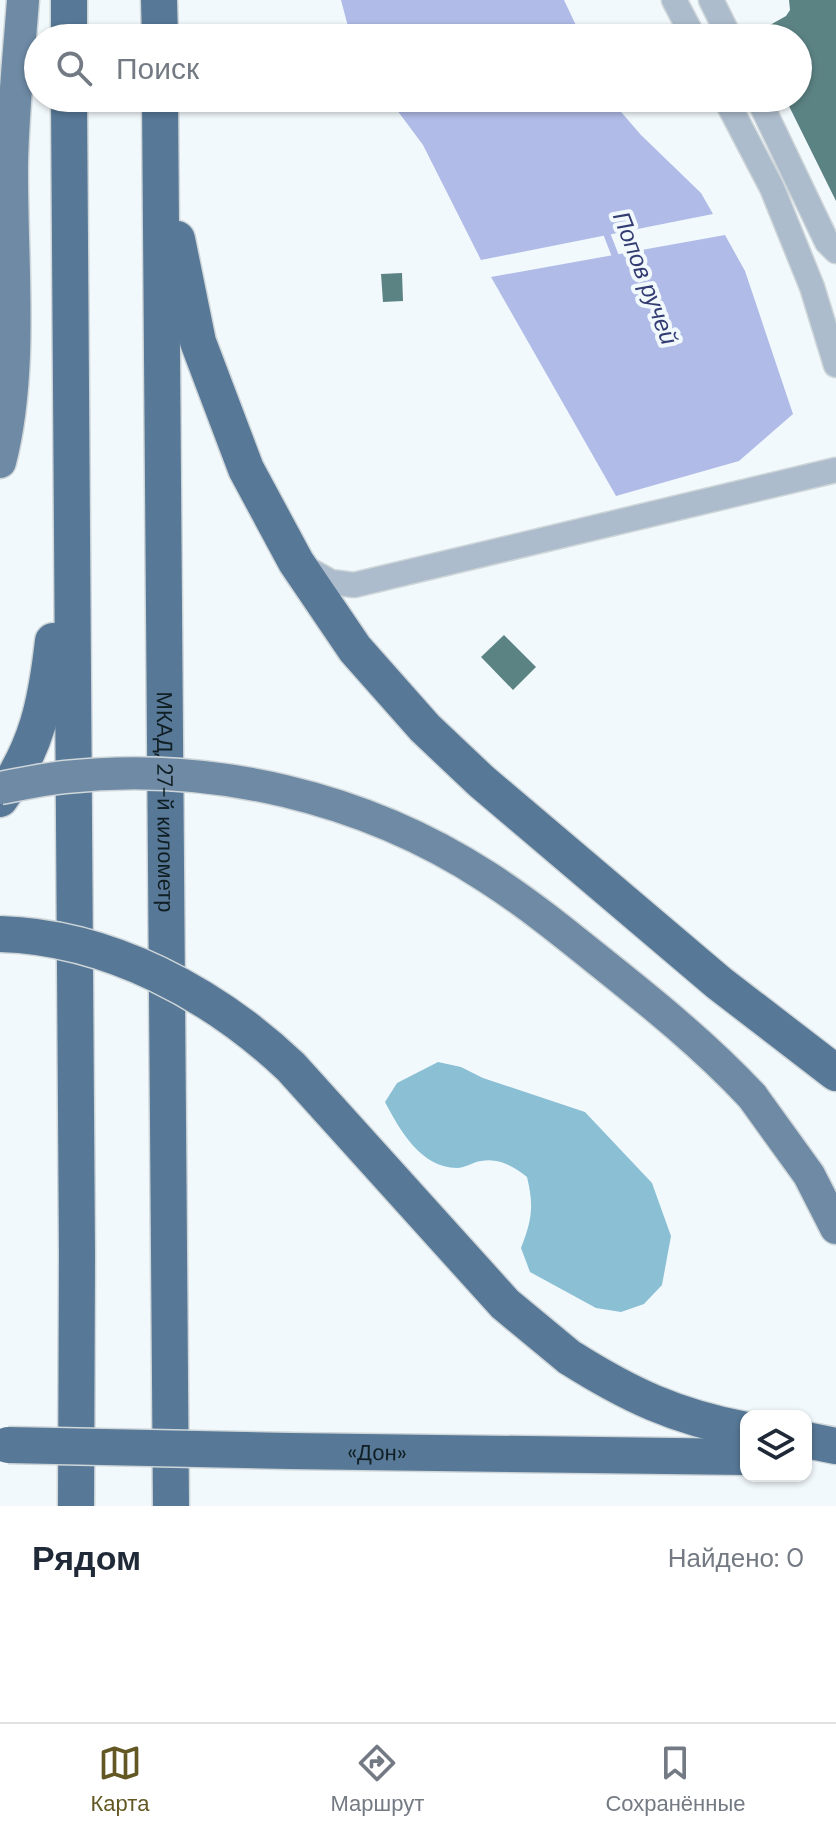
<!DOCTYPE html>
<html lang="ru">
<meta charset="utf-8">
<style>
:root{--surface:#fff;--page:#f2f2f3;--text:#1f2937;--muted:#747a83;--line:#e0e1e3;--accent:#635824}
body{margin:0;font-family:"DM Sans",sans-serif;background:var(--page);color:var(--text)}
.controls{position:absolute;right:24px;bottom:24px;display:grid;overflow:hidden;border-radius:16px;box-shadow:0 2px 6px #0004}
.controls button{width:72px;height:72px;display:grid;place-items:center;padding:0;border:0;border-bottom:2px solid var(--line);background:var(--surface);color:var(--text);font:40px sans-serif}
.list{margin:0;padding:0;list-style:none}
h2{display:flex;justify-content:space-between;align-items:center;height:104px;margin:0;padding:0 32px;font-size:34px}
h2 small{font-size:26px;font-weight:400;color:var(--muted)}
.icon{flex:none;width:44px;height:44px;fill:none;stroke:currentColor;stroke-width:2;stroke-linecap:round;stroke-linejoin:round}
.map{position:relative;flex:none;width:836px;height:1506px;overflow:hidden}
.search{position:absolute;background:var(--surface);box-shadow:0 2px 6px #0004;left:24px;right:24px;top:24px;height:88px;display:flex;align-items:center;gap:20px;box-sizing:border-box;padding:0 28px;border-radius:44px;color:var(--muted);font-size:30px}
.sheet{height:216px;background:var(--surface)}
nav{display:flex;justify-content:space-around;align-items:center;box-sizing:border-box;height:112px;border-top:2px solid var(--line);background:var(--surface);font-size:22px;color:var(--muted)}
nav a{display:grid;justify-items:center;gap:4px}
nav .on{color:var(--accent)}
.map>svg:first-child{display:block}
.forest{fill:#8bc0d4}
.water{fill:#b0bce7}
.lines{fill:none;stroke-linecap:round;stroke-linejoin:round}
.stream{stroke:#b0bce7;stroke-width:7}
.building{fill:#5c8384}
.minor-casing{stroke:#ced6d9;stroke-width:27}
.major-casing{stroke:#ced6d9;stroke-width:35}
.highway-casing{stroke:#ced6d9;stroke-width:39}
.minor{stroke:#adbccc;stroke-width:24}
.major{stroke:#6e8aa5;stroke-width:32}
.highway{stroke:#577897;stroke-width:36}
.major-bridge-casing{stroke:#ced6d9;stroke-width:35;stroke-linecap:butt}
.highway-bridge-casing{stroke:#ced6d9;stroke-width:39;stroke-linecap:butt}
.major-bridge{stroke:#6e8aa5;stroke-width:32}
.highway-bridge{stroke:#577897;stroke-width:36}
.labels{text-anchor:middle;stroke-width:8;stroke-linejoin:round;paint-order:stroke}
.street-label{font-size:22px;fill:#101f24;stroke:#f2f9fc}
.water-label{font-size:24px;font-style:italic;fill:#333d73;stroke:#f2f9fc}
</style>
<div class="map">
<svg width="836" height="1506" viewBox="0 0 836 1506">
<rect width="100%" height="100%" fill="#f2f9fc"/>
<path class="forest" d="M438 1062 461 1067 483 1078 585 1112 652 1183 671 1236 662 1285 644 1304 621 1312 596 1308 530 1272 521 1248C532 1220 534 1206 527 1177 512 1166 500 1158 481 1161 473 1162 465 1168 457 1168 421 1168 399 1129 385 1102L397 1083Z"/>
<path class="water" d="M341 0H564L582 38H351Z
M388 98H609L641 135 701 193 713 214 481 260 423 145Z
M725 235 745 271 793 414 739 461 616 496 491 277Z"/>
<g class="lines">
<path class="stream" d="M604 227 617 260"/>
</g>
<path class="building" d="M789 0H836V201L785 98H798V38H756L754 34 786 16 790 10Z
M402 273 403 301 383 302 381 274Z
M504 635 536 667 513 690 481 657Z"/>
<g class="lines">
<g class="minor-casing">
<path id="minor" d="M674 0 694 38
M711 0 730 38
M725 98 772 188 812 287 836 365
M758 98 827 242 836 251
M304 567 331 582 354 585 836 470"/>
</g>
<g class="major-casing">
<path id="major" d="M0 462C24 369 11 261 12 164 13 110 19 55 23 0
M752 1096 809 1175 836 1228"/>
</g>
<g class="highway-casing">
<g id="highway">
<path d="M69 0V38"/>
<path d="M159 0 160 38"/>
<path d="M69 98 77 1255 76 1506"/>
<path id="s1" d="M160 98 171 1506"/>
<path d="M177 239 198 342 246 469 296 562 355 649 425 728 481 781 719 983 836 1073"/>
<path d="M0 799C37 748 46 703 53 641"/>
<path d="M569 1357C629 1395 676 1417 746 1430"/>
<path d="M806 1440 836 1446"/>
<path id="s2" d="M289 1451 746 1457"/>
</g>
</g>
<use href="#minor" class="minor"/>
<use href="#major" class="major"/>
<use href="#highway" class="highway"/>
<g class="major-bridge-casing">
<path id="major-bridge" d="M0 788C22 784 44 779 65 777 211 761 364 797 487 877 526 902 562 931 598 960 652 1003 704 1045 752 1096"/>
</g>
<g class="highway-bridge-casing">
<path id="highway-bridge" d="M0 934C109 937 214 994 291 1067L505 1304 569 1357
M8 1445 289 1451"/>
</g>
<use href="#major-bridge" class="major-bridge"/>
<use href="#highway-bridge" class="highway-bridge"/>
</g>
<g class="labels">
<g class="street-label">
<text dy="8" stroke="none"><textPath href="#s1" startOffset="704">МКАД, 27-й километр</textPath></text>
<text dy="8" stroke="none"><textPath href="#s2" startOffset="88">«Дон»</textPath></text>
</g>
<g class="water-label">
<text transform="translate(645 278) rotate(69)" y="8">Попов ручей</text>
</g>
</g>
</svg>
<div class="controls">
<button><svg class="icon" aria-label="layers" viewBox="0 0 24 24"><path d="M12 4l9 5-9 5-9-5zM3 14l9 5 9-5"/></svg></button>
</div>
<div class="search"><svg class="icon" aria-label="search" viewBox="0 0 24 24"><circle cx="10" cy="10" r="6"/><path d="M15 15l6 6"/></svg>Поиск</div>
</div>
<section class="sheet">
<h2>Рядом<small>Найдено: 0</small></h2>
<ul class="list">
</ul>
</section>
<nav>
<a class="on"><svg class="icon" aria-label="map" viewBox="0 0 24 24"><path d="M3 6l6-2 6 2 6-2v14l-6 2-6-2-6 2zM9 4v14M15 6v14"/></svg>Карта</a>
<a><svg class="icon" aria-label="directions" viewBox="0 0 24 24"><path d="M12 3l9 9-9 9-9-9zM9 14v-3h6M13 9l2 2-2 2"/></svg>Маршрут</a>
<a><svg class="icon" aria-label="saved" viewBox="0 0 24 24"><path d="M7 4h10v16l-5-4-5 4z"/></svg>Сохранённые</a>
</nav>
